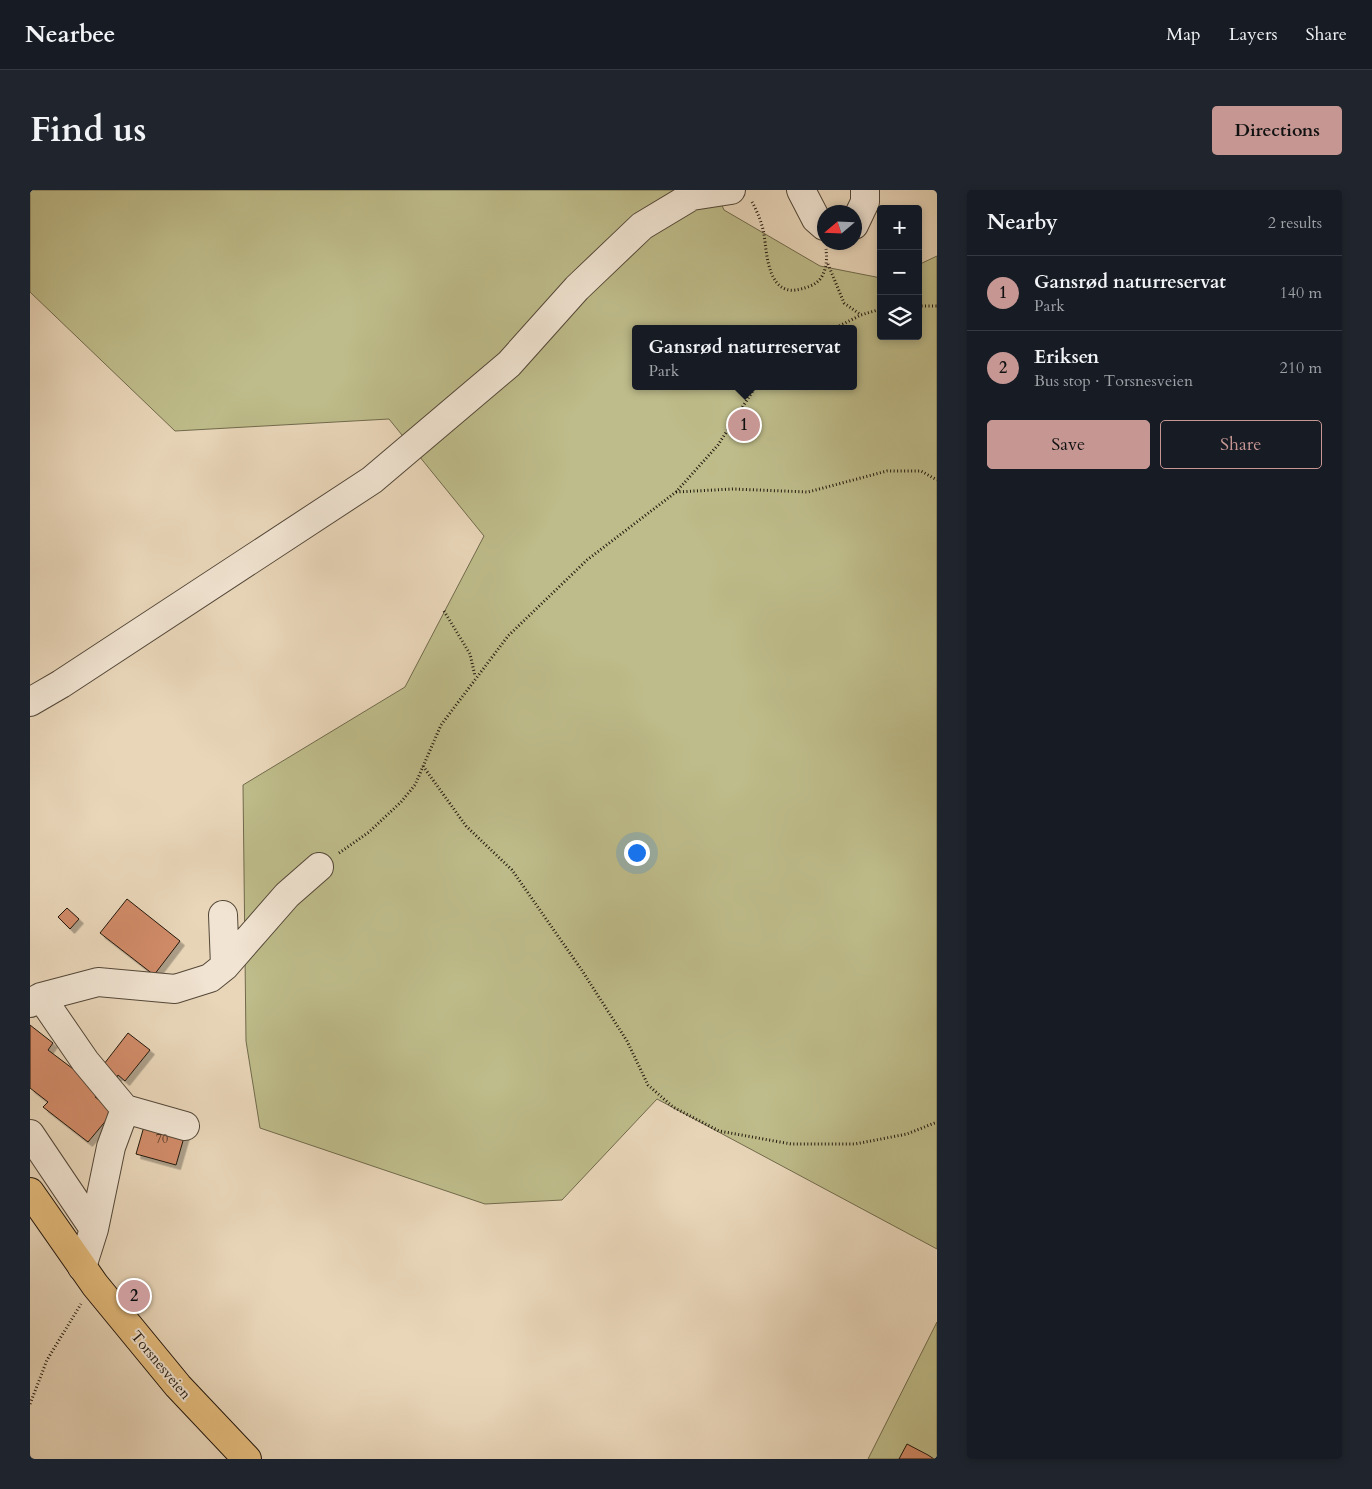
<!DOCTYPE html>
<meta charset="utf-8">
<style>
:root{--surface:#171b24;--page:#20242c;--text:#f1f3f6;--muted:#9ea1a6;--line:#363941;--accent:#c59692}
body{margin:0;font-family:Cardo,serif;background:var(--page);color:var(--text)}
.controls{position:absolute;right:15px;top:15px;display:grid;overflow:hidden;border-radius:5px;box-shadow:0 2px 8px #0003}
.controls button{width:45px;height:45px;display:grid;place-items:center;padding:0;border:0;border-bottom:1px solid var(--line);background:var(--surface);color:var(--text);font:25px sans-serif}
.compass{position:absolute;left:787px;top:15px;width:45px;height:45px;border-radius:50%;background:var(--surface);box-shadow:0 2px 8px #0003;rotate:251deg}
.you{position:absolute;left:606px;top:662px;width:18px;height:18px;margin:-12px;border:4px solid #fff;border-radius:50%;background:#1a73e8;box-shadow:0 0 0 8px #1a73e833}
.badge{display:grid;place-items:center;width:32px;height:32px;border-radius:50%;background:var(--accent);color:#111;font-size:16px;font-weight:700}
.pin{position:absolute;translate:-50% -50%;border:2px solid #fff;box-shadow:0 1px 5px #0006}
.popup{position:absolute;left:602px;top:135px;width:225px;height:65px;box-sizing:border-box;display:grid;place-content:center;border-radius:5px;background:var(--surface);filter:drop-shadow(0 1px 4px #0005);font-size:16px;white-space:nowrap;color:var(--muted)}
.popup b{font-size:19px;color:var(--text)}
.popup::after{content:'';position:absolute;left:50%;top:100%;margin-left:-10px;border:10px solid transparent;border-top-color:var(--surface)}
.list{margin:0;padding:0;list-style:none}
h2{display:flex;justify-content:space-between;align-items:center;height:65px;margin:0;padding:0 20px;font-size:21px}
h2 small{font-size:16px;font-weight:400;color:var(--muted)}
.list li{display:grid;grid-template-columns:32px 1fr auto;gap:15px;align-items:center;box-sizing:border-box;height:75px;padding:0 20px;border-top:1px solid var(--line)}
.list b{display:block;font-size:19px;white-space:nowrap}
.list p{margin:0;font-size:16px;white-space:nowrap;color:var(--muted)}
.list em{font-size:16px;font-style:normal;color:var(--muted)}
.actions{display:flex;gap:10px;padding:15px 20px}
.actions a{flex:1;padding:11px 0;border:1px solid var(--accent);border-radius:5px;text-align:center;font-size:18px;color:var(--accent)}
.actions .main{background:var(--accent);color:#111}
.icon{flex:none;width:28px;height:28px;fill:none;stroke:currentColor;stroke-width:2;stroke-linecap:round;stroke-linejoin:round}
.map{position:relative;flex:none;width:907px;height:1269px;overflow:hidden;border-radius:5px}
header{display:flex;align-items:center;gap:30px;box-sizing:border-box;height:70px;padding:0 25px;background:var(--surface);border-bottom:1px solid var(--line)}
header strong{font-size:24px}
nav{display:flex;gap:28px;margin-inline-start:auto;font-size:18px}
.intro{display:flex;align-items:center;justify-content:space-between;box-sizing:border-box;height:120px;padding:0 30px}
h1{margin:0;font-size:35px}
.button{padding:12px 22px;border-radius:5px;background:var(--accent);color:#111;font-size:18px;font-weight:700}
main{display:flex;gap:30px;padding:0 30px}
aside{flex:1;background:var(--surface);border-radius:5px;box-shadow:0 2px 8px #0003}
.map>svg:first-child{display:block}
.green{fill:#bebc8a;stroke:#706a4c;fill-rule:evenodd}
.building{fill:#d18b68;stroke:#21170d;filter:url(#shadow)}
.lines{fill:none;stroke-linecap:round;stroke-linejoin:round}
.minor-casing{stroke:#534738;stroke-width:30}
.major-casing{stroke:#21170d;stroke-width:30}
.path{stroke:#21170d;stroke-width:3;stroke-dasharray:1 2.5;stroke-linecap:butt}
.minor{stroke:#f1e4d2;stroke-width:28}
.major{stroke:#e4bb7c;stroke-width:28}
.labels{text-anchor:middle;stroke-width:4;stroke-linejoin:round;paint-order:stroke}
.number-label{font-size:12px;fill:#4d3424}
.street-label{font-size:15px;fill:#21170d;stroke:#f1e4d2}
</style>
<header>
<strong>Nearbee</strong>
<nav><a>Map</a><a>Layers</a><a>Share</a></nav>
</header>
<div class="intro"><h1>Find us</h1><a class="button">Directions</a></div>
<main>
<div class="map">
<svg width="907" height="1269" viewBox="0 0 907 1269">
<defs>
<filter id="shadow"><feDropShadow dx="4.5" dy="4.5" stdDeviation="0" flood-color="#0004"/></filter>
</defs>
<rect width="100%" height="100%" fill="#e9d6b9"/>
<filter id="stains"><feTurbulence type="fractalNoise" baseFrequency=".004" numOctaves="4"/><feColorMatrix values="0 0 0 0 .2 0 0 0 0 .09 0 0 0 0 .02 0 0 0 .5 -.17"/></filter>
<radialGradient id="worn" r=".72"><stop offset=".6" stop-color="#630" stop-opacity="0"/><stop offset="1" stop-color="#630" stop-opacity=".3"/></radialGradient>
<path class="green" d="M0 0H685L694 20 790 76 851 88V146H888V75L907 66V1059L627 909 532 1010 455 1014 230 938 216 851 213 595 375 497 454 346 359 229 145 241 0 102ZM605 139H823V196H605Z
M907 1132V1269H838Z"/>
<path class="building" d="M97 709 150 751 124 785 70 743Z
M37 718 49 729 40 739 28 727Z
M0 835 23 853 18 860 71 900 65 907 84 921 58 952 13 917 18 912 0 898Z
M98 843 120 860 95 891 88 885 87 887 74 874Z
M115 933 155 944 146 975 106 964Z
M877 1254 898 1265 904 1269H869Z"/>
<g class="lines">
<g class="minor-casing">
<path id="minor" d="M771 0 786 29 794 36
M824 35 835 12V0
M0 512 31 494 342 290 479 174 547 98 612 36 662 6 701 0
M193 725 195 776
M11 807 55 871 95 919 81 957 64 1039
M0 813 11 807 68 792 145 799 180 788 195 776 257 705 289 677
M95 919 155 936
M0 944 64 1039 52 1077"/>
</g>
<g class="major-casing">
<path id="major" d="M0 1002 65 1095 148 1196 217 1269"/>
</g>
<path class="path" d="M722 12C727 21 732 33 734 44 737 65 738 108 771 99 778 97 786 95 791 88 797 78 797 70 796 59
M798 74 814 113 831 125
M888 116H907
M803 139 831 125 851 119
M646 302 703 299 778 302 857 281H891L907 290
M414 421 440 464 445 486
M393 576 436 636 482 680 551 779 597 851 618 895 643 917 689 941 761 954H825L877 944 907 932
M309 663 339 642 371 612 385 595 411 535 478 446 557 370 646 302 688 255 726 196
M0 1214 17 1170 51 1114"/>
<use href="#minor" class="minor"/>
<use href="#major" class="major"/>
</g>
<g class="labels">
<g class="number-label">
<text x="132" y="953">70</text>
</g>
<g class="street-label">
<text transform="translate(131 1175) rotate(50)" y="5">Torsnesveien</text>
</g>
</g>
<rect width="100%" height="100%" filter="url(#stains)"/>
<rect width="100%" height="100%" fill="url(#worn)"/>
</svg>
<div class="controls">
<button>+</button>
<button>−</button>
<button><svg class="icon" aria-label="layers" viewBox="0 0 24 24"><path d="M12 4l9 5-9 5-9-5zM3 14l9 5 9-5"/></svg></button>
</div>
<svg class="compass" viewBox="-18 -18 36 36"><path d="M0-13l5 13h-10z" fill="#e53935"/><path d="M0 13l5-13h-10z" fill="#9ea1a6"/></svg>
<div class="you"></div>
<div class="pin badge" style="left:714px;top:235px">1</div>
<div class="popup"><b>Gansrød naturreservat</b>Park</div>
<div class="pin badge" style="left:104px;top:1106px">2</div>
</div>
<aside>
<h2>Nearby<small>2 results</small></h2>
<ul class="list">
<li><span class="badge">1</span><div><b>Gansrød naturreservat</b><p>Park</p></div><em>140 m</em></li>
<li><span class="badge">2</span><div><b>Eriksen</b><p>Bus stop · Torsnesveien</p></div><em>210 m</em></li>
</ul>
<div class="actions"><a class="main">Save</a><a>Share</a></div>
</aside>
</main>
